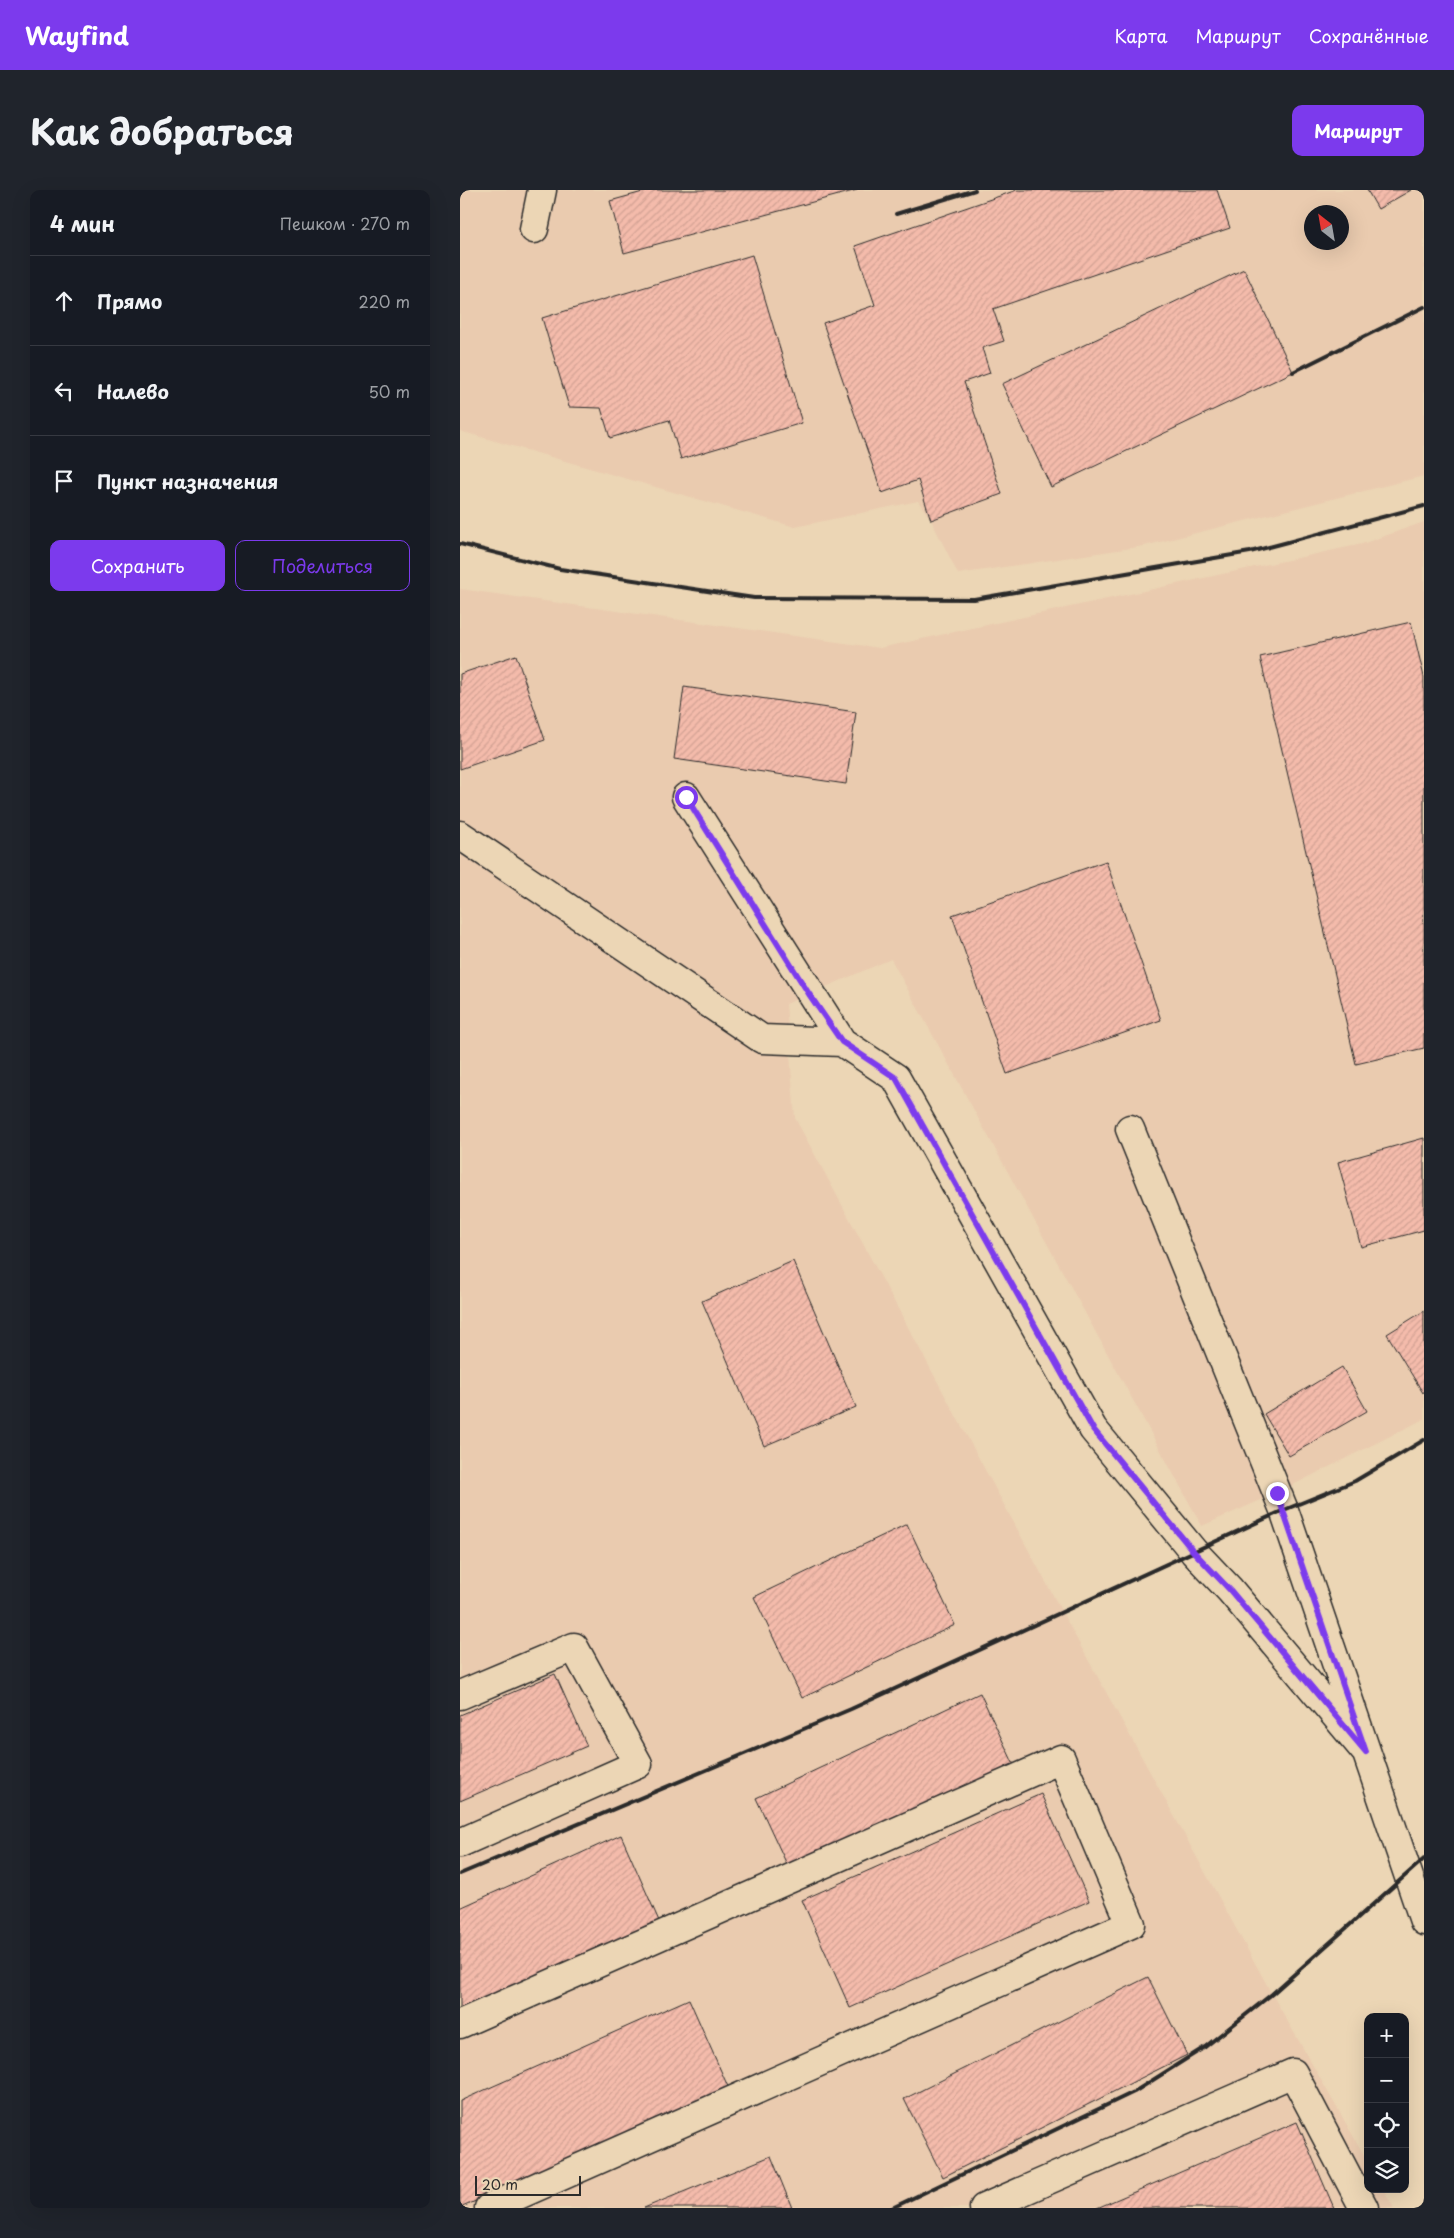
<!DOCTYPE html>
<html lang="ru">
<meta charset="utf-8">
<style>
:root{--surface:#171b24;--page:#20242c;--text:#f1f3f6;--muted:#9ea1a6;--line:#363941;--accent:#7c3aed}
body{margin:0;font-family:"Playpen Sans",sans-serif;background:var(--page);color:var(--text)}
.controls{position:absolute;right:15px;bottom:15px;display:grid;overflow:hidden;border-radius:10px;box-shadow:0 5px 20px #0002}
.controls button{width:45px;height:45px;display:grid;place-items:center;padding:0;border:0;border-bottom:1px solid var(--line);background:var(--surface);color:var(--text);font:25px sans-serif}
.compass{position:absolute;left:844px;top:15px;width:45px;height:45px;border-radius:50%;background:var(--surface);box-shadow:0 5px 20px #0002;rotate:329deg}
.scale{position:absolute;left:15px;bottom:12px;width:106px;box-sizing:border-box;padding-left:5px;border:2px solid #2b2b2b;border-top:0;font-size:14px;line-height:18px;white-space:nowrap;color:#2b2b2b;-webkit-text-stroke:4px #ecd6b5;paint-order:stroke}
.stop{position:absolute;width:15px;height:15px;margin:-11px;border:4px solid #7c3aed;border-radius:50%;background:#fff}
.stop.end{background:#7c3aed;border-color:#fff;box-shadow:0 1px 5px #0008}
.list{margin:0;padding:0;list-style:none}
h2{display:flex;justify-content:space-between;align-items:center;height:65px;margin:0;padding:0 20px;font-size:21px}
h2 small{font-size:16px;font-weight:400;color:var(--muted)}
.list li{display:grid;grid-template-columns:32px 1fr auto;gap:15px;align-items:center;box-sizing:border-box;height:90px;padding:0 20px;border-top:1px solid var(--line)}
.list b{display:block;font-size:19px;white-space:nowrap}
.list em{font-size:16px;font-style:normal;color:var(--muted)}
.actions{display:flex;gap:10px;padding:15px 20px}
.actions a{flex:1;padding:11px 0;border:1px solid var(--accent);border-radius:10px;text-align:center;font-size:18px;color:var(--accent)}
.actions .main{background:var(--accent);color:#fff}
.icon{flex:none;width:28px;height:28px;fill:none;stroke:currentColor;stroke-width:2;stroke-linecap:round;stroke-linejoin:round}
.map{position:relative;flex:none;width:964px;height:2018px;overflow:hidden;border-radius:10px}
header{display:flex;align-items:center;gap:30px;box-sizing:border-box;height:70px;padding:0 25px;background:var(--accent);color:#fff}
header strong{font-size:24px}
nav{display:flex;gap:28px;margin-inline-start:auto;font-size:18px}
.intro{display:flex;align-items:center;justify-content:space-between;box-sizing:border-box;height:120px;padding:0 30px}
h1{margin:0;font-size:35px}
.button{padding:12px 22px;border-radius:10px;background:var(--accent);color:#fff;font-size:18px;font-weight:700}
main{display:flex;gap:30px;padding:0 30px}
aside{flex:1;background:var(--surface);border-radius:10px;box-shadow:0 5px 20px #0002}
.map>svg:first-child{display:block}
.built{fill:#eacbaf;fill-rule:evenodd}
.building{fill:url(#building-hatch);stroke:#2b2b2b}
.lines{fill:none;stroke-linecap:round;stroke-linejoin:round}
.minor-casing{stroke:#2b2b2b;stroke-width:31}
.minor{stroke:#ecd6b5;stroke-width:28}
.rail{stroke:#2b2b2b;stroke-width:4}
.route{stroke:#7c3aed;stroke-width:6}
</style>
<header>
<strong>Wayfind</strong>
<nav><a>Карта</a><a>Маршрут</a><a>Сохранённые</a></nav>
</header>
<div class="intro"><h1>Как добраться</h1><a class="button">Маршрут</a></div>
<main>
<aside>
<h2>4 мин<small>Пешком · 270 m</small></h2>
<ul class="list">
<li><svg class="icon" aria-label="ahead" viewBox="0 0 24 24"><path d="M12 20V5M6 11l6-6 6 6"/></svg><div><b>Прямо</b></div><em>220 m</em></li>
<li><svg class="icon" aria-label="left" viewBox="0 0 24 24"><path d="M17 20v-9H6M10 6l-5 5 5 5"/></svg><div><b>Налево</b></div><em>50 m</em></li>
<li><svg class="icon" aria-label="arrive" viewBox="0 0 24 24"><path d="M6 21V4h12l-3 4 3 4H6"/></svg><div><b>Пункт назначения</b></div></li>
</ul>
<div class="actions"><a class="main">Сохранить</a><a>Поделиться</a></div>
</aside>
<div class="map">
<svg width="964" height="2018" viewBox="0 0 964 2018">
<defs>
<pattern id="building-hatch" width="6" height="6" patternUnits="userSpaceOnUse" patternTransform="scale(1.25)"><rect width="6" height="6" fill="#f4bbab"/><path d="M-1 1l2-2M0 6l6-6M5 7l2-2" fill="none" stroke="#d1a193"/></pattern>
</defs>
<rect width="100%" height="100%" fill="#ecd6b5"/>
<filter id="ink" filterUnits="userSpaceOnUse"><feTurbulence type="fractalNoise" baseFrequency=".02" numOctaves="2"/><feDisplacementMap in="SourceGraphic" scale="10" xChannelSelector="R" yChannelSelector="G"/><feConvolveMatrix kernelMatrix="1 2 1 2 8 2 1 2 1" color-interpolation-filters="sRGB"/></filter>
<g filter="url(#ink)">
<path class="built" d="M0 0H964V286L684 356 498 384 471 330 458 311 335 337 0 241ZM852 22H882V52H852Z
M964 332V1229L817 1303 742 1336 431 769 326 814 335 928 602 1422 812 1804 908 1972V1999H923L934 2018H0V399L420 458 902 354Z"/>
<path class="building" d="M190 0H397L164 63 150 11Z
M557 0H757L770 38 533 119 544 151 522 158 530 183 504 192 542 304 471 330 458 290 422 303 363 133 415 115 395 56Z
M907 0H951L918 19Z
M292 65 342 233 221 269 209 230 150 248 141 218 109 217 82 128Z
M784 79 833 182 591 297 542 194Z
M951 432 964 487V858L896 874 800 467Z
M56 465 85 550 0 579V484Z
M224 497 396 522 386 594 214 569Z
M646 671 701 830 547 884 492 725Z
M964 948V1040L901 1057 878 972Z
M333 1071 396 1217 304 1256 242 1111Z
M964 1121V1202L963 1203 927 1144Z
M882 1177 907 1221 829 1266 804 1224Z
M447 1334 495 1435 342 1508 294 1407Z
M95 1484 127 1556 0 1611V1525Z
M520 1503 554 1575 330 1681 296 1608Z
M581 1604 629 1711 390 1818 342 1710Z
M161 1645 199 1731 0 1821V1718Z
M688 1787 727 1865 483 1987 444 1909Z
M229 1809 269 1899 0 2018V1911Z
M837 1932 874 2018H637Z
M311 1966 332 2018H184Z"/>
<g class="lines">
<g class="minor-casing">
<path id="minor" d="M74 39 82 0
M226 607 382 852
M0 645 302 849 382 852 436 888 633 1239 734 1362 770 1400 906 1562
M670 939 824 1320 964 1731
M0 1505 114 1457 178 1574 0 1653
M0 1834 601 1569 671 1734 29 2018
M524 2018 833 1883 904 2018"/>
</g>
<use href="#minor" class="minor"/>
<path class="rail" d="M436 24 515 0
M833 182 964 117
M0 354 100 379 294 408 514 409 790 362 964 316
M0 1684 391 1519 824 1320 895 1291 964 1250
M432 2018 674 1902 745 1857 812 1804 964 1669"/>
</g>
</g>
<g class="lines" filter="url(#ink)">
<path class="route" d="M226 607 349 804 382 852 436 888 633 1239 734 1362 770 1400 906 1562 817 1303"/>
</g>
</svg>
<div class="controls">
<button>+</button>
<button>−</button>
<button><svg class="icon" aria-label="locate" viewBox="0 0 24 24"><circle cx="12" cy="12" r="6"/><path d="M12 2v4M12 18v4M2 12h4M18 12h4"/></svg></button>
<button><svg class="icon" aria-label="layers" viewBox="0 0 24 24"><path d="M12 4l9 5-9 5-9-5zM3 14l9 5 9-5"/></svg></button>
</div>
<svg class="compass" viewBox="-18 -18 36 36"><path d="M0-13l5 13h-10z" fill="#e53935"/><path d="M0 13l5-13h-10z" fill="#9ea1a6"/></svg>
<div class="scale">20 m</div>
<div class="stop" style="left:226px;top:607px"></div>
<div class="stop end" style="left:817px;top:1303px"></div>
</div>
</main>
